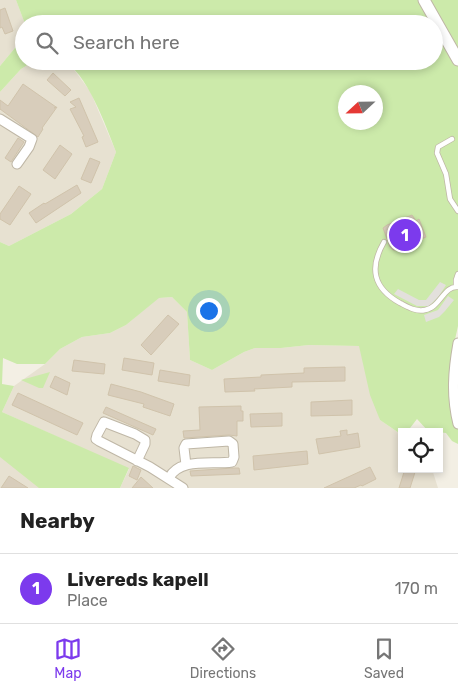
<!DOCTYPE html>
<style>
:root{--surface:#fff;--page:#f6f6f6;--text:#222;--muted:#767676;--line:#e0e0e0;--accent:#7c3aed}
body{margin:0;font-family:Rubik,sans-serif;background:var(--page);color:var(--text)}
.controls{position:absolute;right:15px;bottom:15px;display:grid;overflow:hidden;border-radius:0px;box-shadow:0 2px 8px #0003}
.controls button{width:45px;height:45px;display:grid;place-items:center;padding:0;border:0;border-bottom:1px solid var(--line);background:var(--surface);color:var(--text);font:25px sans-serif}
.compass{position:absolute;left:338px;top:85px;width:45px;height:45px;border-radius:50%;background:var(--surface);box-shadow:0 2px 8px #0003;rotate:248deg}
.you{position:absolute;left:208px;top:310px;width:18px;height:18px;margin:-12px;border:4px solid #fff;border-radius:50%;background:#1a73e8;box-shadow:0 0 0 8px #1a73e833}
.badge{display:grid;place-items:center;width:32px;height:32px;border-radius:50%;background:var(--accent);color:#fff;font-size:16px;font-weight:700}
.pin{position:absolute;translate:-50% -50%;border:2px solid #fff;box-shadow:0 1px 5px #0006}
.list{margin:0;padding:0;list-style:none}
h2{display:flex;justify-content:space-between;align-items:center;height:65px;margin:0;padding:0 20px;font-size:21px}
h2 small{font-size:16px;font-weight:400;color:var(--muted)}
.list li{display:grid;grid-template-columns:32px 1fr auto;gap:15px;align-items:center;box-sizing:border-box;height:70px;padding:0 20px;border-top:1px solid var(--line)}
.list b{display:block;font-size:19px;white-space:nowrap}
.list p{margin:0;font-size:16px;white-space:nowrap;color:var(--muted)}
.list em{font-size:16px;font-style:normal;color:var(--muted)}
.icon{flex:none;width:28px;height:28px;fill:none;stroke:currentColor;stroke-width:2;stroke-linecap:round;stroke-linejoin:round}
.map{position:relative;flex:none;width:458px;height:488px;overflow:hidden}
.search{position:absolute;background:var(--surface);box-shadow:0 2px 8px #0003;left:15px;right:15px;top:15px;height:55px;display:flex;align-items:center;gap:12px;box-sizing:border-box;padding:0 18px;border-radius:28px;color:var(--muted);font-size:19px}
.sheet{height:135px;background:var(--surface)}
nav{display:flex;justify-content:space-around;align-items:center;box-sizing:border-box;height:70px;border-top:1px solid var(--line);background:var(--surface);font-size:14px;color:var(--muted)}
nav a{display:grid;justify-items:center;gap:2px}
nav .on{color:var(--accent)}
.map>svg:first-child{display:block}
.residential{fill:#e7e1d1}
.green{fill:#cceaaa;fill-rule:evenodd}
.parking{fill:#e3e0dc}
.building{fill:#d8cdbb;stroke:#d0c3ab}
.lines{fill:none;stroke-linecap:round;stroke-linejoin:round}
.service-casing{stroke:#bfb7a6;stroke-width:6}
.minor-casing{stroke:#bfb7a6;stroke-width:11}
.tertiary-casing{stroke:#bfb7a6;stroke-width:13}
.service{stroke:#fff;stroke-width:4.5}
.minor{stroke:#fff;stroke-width:9}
.tertiary{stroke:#fff;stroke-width:11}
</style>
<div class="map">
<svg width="458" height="488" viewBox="0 0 458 488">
<rect width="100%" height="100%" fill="#f3efe4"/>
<path class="residential" d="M0 0H16L25 24 24 37 0 66Z
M34 61H62L69 63 90 91 116 152 102 189 71 214 9 246 0 242V92L21 69Z
M172 297 187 312 190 360 212 370 244 352 255 348H281L309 345 360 346 380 420 402 435V469H432L438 488H120L129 469 2 412 14 386 45 364 60 349 82 337 110 333 126 325 158 298Z
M0 456 43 488H0Z"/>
<path class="green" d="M16 0H458V326L452 353 458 352V444L452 441 446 433 428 431 417 419 407 432H402V435L380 420 370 395 359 346 309 345 281 348H255L244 352 212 370 190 360 187 312 172 297 159 298 126 325 110 333 82 337 60 349 45 364H17L3 358 2 384 14 386 2 412 129 468 120 488H39L0 457V242L9 246 71 214 102 189 116 152C107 129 86 69 62 61H434V24H25ZM346 92H376V122H346Z
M24 37V61H34L21 69 0 92V66Z
M50 372 43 388H39L21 380Z"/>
<path class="parking" d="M440 282 446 285 439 296 429 306H417L394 294 398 289 419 300H426Z
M448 296 454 300 445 311 439 317 426 322 424 315 438 310Z"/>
<path class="building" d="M5 8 13 31 5 34 2 27 0 28V10Z
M53 73 71 90 65 96 47 80Z
M23 84 56 107 54 108 57 107 42 128 43 129 38 137 0 109V100L8 106Z
M79 98 98 142 86 147 82 137 84 136 70 109 76 107 70 102Z
M18 138 24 142 11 162 5 158Z
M60 145 72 154 55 179 43 170Z
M90 158 100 162 91 183 81 179Z
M77 185 81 193 36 223 29 213 44 203 45 204Z
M19 186 31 194 10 225 0 219V214Z
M412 215 416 221 419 219 426 237 403 247 400 250H393L390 247 383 228 387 225Z
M168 315 179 324 151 355 141 345Z
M124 358 154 363 152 375 122 370Z
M74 360 105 364 104 374 72 371Z
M345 367V381L292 382V387L254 389 255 391 225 392 224 379 261 377V375L304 373V368Z
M160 370 190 375 189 386 158 381Z
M55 376 70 383 67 395 50 387Z
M111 384 141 392 174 404 170 416 143 407 144 404 108 395Z
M18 393 83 423 77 435 12 405Z
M352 400V415L311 416V402Z
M241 406V411H243V421H237V436L229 435 184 438 183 431 200 430 199 407Z
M106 407 156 429 153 435 103 413Z
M282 413V426L251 427 250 414Z
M347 430V435L358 433 360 447 319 454 316 439 341 436 340 431Z
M307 451 308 464 254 470 253 456Z
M133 466 141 470 137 480 129 476Z
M370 467 376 479 362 486 361 485 354 488H324Z
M233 468H239L240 474 191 476 190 471Z
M405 469H416L410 488H399Z
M9 476 28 488H1Z
M141 477 153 488H132Z"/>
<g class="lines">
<g class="service-casing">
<path id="service" d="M452 139 438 147 437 153 446 174 450 199 458 211
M384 242C369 268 373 288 400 303 408 307 416 312 425 310 440 308 444 285 458 287
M456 286V280L458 274"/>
</g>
<g class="minor-casing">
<path id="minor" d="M0 119 32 139 29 147 17 164
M458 343C453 371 451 396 458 424
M137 461 145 444V440L135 434 104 422 97 435 96 439 99 441 150 467 183 488
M169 478C180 457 212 465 232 462L234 457 233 444 229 441 186 444 184 448 186 465"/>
</g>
<g class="tertiary-casing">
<path id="tertiary" d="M424 0 458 60"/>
</g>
<use href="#service" class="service"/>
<use href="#minor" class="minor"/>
<use href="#tertiary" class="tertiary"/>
</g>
</svg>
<div class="controls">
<button><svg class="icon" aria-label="locate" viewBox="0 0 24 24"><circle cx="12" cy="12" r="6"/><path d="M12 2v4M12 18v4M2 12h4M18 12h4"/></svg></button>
</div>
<svg class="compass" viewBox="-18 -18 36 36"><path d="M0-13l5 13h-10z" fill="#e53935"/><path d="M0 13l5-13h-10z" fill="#767676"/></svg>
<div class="you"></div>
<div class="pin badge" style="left:405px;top:235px">1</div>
<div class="search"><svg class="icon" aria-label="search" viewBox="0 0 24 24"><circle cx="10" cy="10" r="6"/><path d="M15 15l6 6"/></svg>Search here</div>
</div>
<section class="sheet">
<h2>Nearby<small></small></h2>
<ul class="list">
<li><span class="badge">1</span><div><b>Livereds kapell</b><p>Place</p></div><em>170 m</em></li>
</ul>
</section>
<nav>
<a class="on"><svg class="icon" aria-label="map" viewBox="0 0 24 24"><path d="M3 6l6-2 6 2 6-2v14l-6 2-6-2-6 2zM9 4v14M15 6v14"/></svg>Map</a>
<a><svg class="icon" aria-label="directions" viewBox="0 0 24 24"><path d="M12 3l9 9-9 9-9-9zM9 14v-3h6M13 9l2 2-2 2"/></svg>Directions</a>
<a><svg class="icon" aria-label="saved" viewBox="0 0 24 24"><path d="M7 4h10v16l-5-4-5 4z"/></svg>Saved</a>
</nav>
